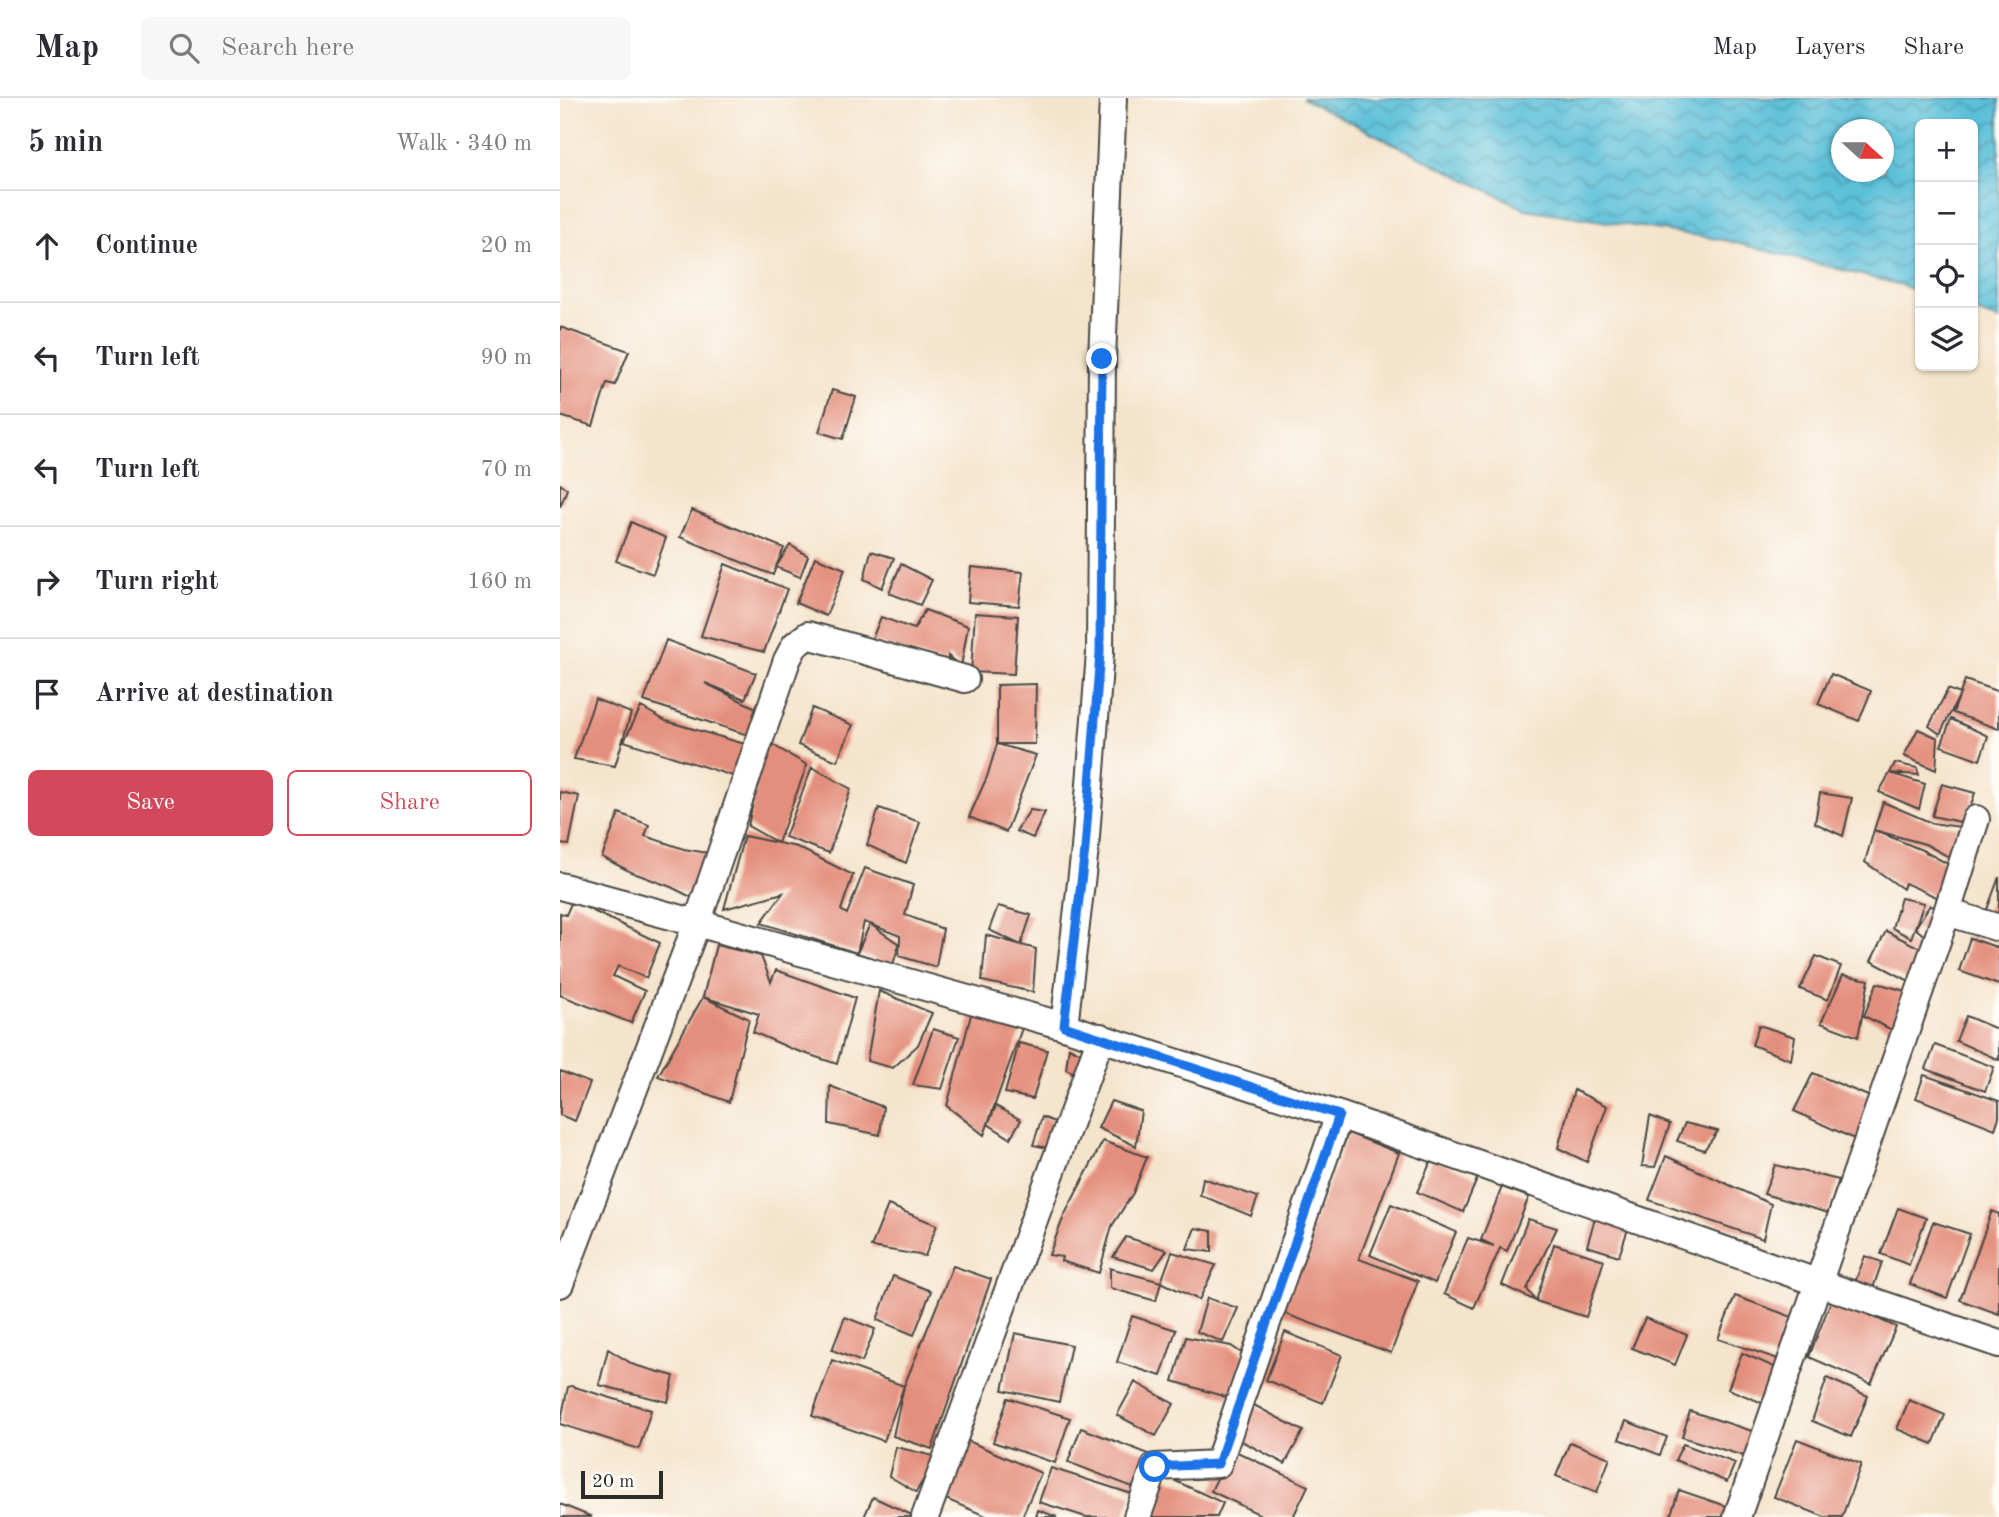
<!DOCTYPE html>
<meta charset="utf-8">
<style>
:root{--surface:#fff;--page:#f7f7f7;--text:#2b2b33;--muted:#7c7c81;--line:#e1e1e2;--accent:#d1495b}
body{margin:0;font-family:"Old Standard TT",serif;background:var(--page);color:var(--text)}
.controls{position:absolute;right:21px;top:21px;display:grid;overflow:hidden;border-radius:10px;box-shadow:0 2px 5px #0004}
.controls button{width:63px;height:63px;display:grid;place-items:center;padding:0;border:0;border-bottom:2px solid var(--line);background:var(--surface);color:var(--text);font:35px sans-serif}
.compass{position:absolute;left:1271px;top:21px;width:63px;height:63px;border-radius:50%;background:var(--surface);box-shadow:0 2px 5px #0004;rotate:111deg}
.scale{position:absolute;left:21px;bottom:18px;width:82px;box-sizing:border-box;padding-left:7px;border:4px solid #2b2b2b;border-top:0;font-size:19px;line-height:24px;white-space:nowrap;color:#2b2b2b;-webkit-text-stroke:5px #fdfcf7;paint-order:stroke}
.stop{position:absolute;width:21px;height:21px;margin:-16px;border:5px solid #1a73e8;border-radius:50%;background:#fff}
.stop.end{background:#1a73e8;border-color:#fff;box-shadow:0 2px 7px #0008}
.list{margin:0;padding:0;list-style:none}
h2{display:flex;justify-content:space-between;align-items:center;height:91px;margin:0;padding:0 28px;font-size:30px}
h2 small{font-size:23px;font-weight:400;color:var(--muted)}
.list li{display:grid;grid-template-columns:46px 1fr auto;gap:21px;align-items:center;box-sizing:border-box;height:112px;padding:0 28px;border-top:2px solid var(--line)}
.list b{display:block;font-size:26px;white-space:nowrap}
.list em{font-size:23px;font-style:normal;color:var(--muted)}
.actions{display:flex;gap:14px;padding:21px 28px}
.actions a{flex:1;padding:16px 0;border:2px solid var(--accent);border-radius:10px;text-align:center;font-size:24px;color:var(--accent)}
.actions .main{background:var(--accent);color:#fff}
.icon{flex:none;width:38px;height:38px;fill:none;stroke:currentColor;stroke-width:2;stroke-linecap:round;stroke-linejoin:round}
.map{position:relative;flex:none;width:1439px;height:1419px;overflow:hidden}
header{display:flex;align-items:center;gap:42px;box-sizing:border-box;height:98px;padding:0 35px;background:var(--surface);border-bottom:2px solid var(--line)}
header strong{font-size:33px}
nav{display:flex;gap:38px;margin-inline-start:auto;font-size:24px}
.search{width:490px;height:63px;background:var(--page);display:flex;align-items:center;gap:18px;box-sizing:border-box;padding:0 24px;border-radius:10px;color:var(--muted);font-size:26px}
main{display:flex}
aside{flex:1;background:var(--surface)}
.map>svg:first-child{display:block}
.water{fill:url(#water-waves);stroke:#437682;stroke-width:2;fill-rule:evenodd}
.building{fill:#e48f7d}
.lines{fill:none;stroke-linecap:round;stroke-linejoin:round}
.minor-casing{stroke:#494743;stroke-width:30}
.minor{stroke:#fff;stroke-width:26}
.route{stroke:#1a73e8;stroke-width:9}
</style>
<header>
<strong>Map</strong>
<div class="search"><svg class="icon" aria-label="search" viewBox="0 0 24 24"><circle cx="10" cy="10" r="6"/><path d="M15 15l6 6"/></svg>Search here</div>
<nav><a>Map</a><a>Layers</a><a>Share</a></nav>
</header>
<main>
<aside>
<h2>5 min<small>Walk · 340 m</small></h2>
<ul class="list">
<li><svg class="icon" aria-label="ahead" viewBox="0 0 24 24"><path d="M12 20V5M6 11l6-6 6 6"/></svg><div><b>Continue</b></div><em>20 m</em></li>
<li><svg class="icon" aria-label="left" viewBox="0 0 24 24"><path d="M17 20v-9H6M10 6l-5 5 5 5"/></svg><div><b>Turn left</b></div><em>90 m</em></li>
<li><svg class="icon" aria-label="left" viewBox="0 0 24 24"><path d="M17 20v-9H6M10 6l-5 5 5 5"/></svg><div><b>Turn left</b></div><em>70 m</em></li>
<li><svg class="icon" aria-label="right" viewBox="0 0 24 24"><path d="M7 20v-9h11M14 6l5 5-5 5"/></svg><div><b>Turn right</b></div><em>160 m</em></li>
<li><svg class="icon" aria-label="arrive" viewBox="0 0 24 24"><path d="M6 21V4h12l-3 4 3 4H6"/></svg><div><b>Arrive at destination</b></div></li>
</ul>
<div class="actions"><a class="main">Save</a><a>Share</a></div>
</aside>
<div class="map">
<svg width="1439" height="1419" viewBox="0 0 1439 1419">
<defs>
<pattern id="water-waves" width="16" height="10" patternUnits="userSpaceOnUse" patternTransform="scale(1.75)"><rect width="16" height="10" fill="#5bc0d9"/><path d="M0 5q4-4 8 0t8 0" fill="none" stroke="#4b9cb0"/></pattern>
</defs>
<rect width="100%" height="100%" fill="#fdfcf7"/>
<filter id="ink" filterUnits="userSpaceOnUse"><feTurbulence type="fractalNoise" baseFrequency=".0143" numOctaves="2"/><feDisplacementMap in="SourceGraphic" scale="14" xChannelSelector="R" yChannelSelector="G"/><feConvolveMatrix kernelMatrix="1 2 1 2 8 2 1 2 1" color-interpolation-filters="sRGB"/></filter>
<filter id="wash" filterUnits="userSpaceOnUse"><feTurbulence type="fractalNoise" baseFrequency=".00686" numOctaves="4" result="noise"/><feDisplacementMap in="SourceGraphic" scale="28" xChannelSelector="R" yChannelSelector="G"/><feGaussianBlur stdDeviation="1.57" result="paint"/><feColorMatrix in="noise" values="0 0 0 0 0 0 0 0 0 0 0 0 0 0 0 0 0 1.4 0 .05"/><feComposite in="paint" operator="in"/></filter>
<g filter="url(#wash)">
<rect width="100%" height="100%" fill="#f5e4cc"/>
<path class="water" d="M742 0H1439V222L1413 213V26H1360V194L1341 187 1164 142 965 111ZM1282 32H1324V74H1282Z"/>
<g id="blocks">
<path class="building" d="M0 229 69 253 55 287 47 285 33 328 0 318Z
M272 292 296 299 283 341 259 334Z
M0 386 7 391 0 409Z
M132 412 224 450 216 469 230 447 248 458 240 479 216 469 213 477 120 439Z
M71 424 106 440 93 476 56 463Z
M311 453 334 460 322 490 304 481Z
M255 459 285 471 266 518 236 505Z
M165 466 227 491 204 554 141 538Z
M341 466 372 482 360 507 329 495Z
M411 469 463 474 459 508 408 504Z
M365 512 408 528 401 569 388 558V567L311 543 321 519 354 531Z
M415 515 458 518 454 576 411 574Z
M106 542 196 575 185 601 145 585 202 613 194 639 84 603Z
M1271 576 1311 593 1299 623 1258 606Z
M1405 582 1439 594V631L1393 615Z
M476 586 475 646H437V587Z
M1388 591 1400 596 1380 636 1369 628Z
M35 601 71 615 55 668 14 661Z
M81 609 106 623 188 647 179 680 64 643Z
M252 610 293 627 277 663 238 647Z
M1391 621 1428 638 1420 662 1381 648Z
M1358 631 1378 640 1376 672 1344 658Z
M206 643 247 667 218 745 237 749 293 777 281 812 287 816 305 770 353 787 345 817 383 831 376 869 339 858 340 842V838L310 826 339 846 333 867 297 855 310 826 304 824 297 855 201 825 223 795 164 811 184 738 218 745 188 728Z
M437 646 476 657 446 734 409 719 427 679Z
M1335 665 1357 670 1359 677 1330 675Z
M252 669 291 691 269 755 225 739Z
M1330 675 1365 686 1359 711 1319 694Z
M1382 686 1415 695 1405 725 1372 718Z
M0 694 19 698 9 747 0 746Z
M1260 695 1292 700 1283 738 1255 725Z
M1323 704 1372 725 1407 730 1402 766 1365 746 1314 732 1362 752 1394 769 1390 805 1345 785 1343 791 1305 764 1314 732Z
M319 710 360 724 346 765 307 747Z
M470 712 485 714 473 740 456 733Z
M59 715 89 727 85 738 124 751 154 756 137 802 111 789 71 774 42 759Z
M1439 779V822L1425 817Z
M1341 800 1364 805 1351 840 1332 830Z
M12 803 100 845 86 880 58 868 53 878 85 893 71 925 0 897V815L6 817Z
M1370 807 1380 813 1376 847 1355 830Z
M438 808 471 817 461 847 429 832Z
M1326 833 1362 851 1353 885 1311 863Z
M426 837 476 851 473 894 422 883Z
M1410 840 1439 850V887L1399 873Z
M156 847 201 858 211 884 216 872 295 900 277 966 232 951 193 934 199 916 143 899 189 921 169 1004 98 978 143 899Z
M1256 858 1281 868 1268 902 1240 891Z
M1283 877 1309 882 1298 939 1261 925Z
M1317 885 1345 893 1334 933 1304 918Z
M319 893 372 915 358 947 333 970 307 963Z
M412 913 462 930 424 1037 387 1008Z
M1406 918 1439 932V962L1396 943Z
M1199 927 1235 939 1231 962 1192 947Z
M373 931 399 939 382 991 353 987Z
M459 945 487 952 473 1001 445 995Z
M1375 947 1434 969 1425 993 1366 971Z
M509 949 527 958 520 978 506 971Z
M0 973 30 985 15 1023 0 1017Z
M1253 975 1308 998 1307 1047 1234 1013Z
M1364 977 1439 1003V1019L1435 1031 1356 1000Z
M270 988 323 1009 320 1037 269 1026Z
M1014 992 1047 1008 1027 1064 998 1050Z
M551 1003 581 1013 576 1048 538 1030Z
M436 1008 461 1022 450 1040 428 1026Z
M1090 1018 1110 1026 1095 1069 1082 1068Z
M482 1019 500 1026 493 1051 473 1047Z
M1125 1025 1158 1033 1144 1052 1117 1043Z
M788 1035 839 1055 799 1161 858 1183 831 1255 720 1214Z
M543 1043 587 1059 573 1095 552 1128 539 1175 501 1163 502 1159 489 1157 504 1118Z
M1106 1058 1211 1106 1203 1141 1089 1102Z
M872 1061 918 1079 903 1114 857 1094Z
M1215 1067 1279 1082 1268 1115 1204 1096Z
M643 1080 698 1099 691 1118 640 1097Z
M942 1089 969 1099 947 1153 940 1150 914 1210 884 1196 908 1140 934 1148 921 1142Z
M831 1106 896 1134 875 1185 810 1157Z
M328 1107 377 1127 365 1158 311 1149Z
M1338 1110 1366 1120 1349 1167 1321 1156Z
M1432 1113 1439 1116V1216L1400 1202Z
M1035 1120 1068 1131 1059 1158 1027 1148Z
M968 1121 997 1130 967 1191 976 1203 942 1187Z
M1373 1124 1410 1136 1387 1200 1350 1186Z
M635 1130 652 1133V1154L627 1151Z
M566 1139 607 1152 594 1171 553 1159Z
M994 1146 1044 1162 1026 1219 976 1203Z
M612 1154 656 1167 639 1202 601 1184 596 1203 550 1190V1170L601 1184Z
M1305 1158 1322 1164 1312 1193 1294 1187Z
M393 1168 431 1181 372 1351 333 1338 344 1288 324 1343 252 1318 272 1262 344 1288Z
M333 1178 371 1193 354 1237 317 1222Z
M1175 1198 1235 1220 1221 1262 1158 1241Z
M647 1200 678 1210 663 1244 637 1234Z
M1272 1200 1336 1229 1311 1286 1249 1259Z
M572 1218 616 1232 601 1278 557 1264Z
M285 1219 315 1231 302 1264 272 1252Z
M1085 1220 1127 1237 1115 1267 1072 1250Z
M725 1234 782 1257 763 1305 706 1282Z
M455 1235 511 1247 499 1304 443 1292Z
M626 1239 671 1248 683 1256 669 1300 613 1283Z
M48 1251 74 1267 114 1278 108 1304 39 1287Z
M1182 1255 1219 1271 1205 1306 1168 1291Z
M1267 1280 1308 1298 1291 1339 1252 1323Z
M575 1284 614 1306 596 1338 557 1317Z
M11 1288 91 1312 79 1351 0 1326 8 1289Z
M448 1300 510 1320 495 1365 433 1344Z
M1349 1302 1385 1317 1373 1346 1337 1331Z
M692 1306 743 1333 725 1366 674 1339Z
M1130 1313 1195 1334 1187 1359 1122 1339Z
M1066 1323 1107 1339 1100 1357 1059 1341Z
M521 1330 589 1356 575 1390 508 1364Z
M1237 1341 1301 1366 1282 1419H1265L1214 1399Z
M406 1342 481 1375 462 1419H428L381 1399Z
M1010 1344 1050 1360 1037 1394 996 1378Z
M1123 1346 1175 1365 1167 1384 1115 1362Z
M336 1349 377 1359 356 1394 329 1378Z
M671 1351 748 1388 733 1419H705L651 1393Z
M491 1370 572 1396 564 1419H526L479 1404Z
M605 1378 663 1405 657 1419H585Z
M1119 1392 1169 1409 1165 1419H1110Z
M313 1399 356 1419H304Z
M0 1406 32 1419H0Z
M478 1412 497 1419H476Z"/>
</g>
</g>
<g filter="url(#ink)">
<use href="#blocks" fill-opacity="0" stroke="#494743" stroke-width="2"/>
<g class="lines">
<g class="minor-casing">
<path id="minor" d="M0 788 137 825 227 562 235 547 248 537 405 581
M1387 814 1439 830
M504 928 779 1017 1259 1185 1439 1246
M0 1186 137 825 504 928 525 751 540 555 542 261 553 0
M365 1419 541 939
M577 1419 595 1369 658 1366 779 1017
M1177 1419 1387 814 1416 721"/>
</g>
<use href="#minor" class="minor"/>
</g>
</g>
<g class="lines" filter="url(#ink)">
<path class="route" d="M542 261 540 555 525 751 504 928 779 1017 658 1366 595 1369"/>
</g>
</svg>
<div class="controls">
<button>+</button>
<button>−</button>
<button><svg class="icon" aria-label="locate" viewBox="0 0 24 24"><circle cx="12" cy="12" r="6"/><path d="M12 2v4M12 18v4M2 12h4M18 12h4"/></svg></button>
<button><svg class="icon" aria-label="layers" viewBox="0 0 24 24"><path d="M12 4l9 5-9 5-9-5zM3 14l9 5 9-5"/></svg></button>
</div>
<svg class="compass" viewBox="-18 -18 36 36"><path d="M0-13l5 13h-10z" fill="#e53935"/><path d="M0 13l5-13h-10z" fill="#7c7c81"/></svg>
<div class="scale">20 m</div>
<div class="stop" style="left:595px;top:1369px"></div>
<div class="stop end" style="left:542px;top:261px"></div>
</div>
</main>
